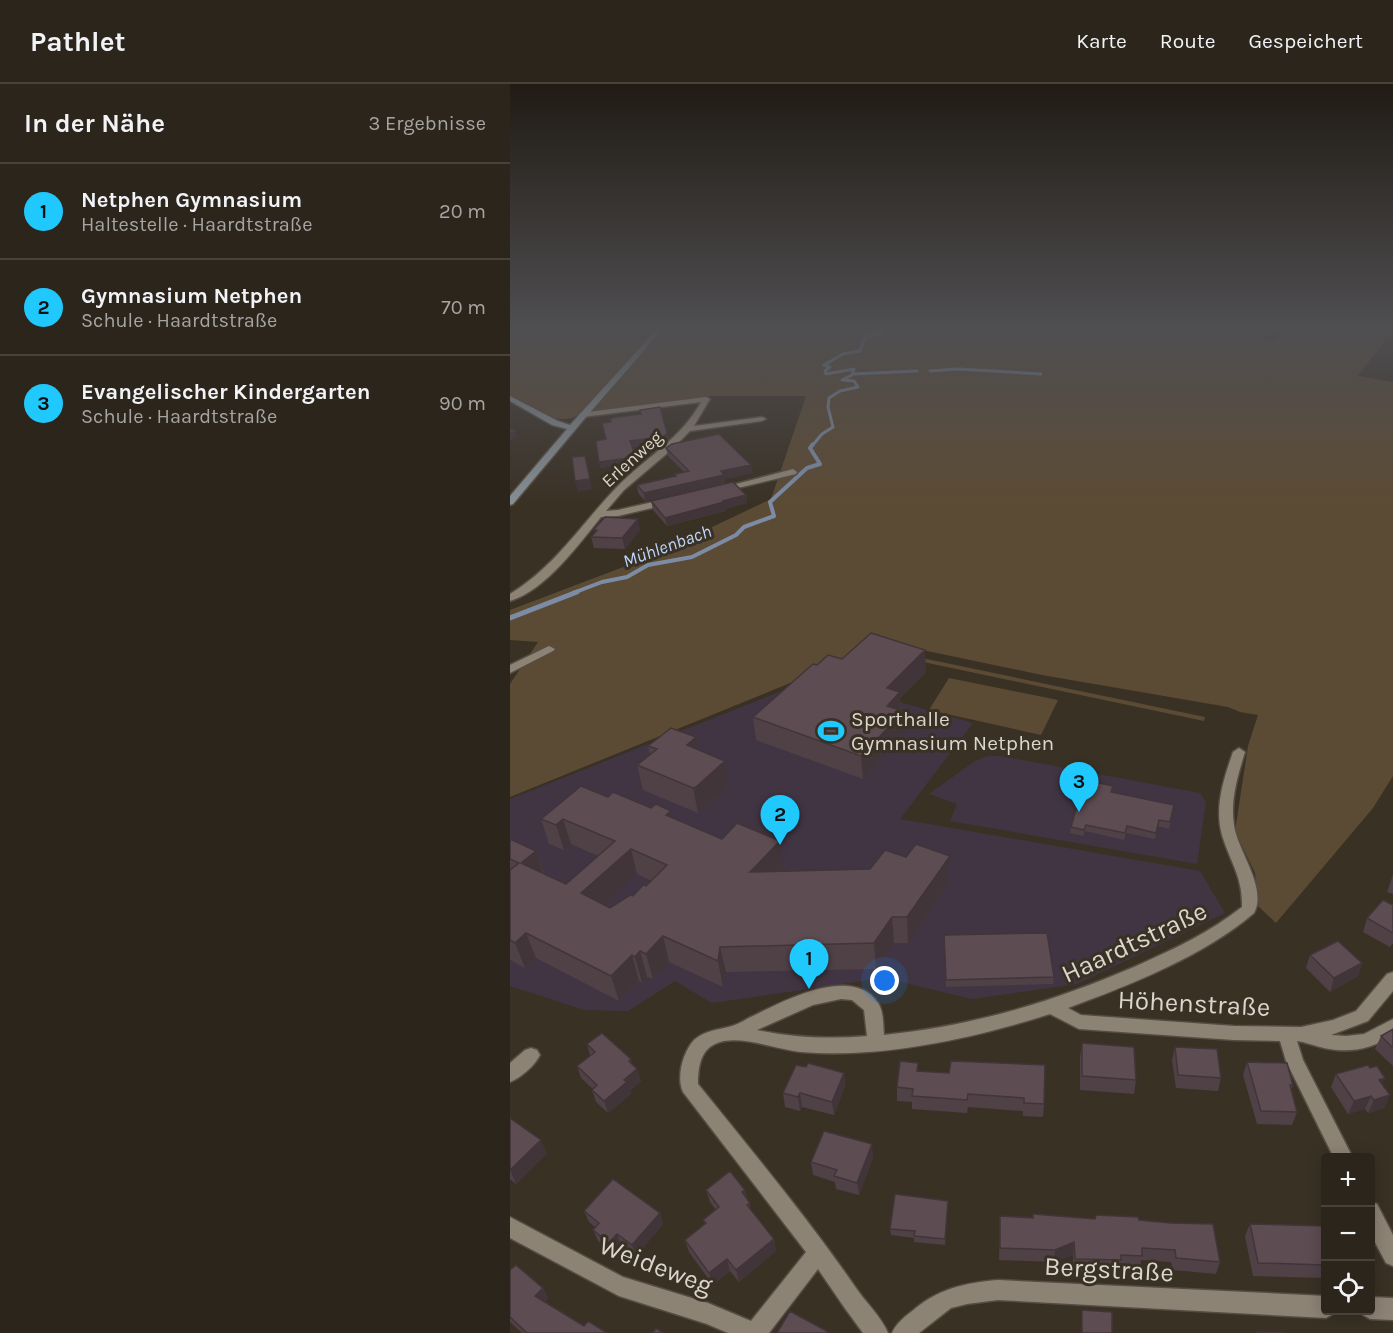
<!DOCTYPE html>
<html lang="de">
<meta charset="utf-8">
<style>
:root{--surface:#2c251c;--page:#342d25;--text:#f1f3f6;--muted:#a6a5a3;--line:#48423b;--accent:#20c9fd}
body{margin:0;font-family:Karla,sans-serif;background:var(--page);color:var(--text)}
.controls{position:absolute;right:18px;bottom:18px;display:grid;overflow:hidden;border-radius:6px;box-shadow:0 3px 15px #0003}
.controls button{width:54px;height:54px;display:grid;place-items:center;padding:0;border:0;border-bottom:2px solid var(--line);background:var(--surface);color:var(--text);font:30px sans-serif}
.you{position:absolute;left:375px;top:897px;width:21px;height:21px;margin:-15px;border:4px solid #fff;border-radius:50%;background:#1a73e8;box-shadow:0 0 0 9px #1a73e833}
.badge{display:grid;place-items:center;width:39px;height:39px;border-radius:50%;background:var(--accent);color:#111;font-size:20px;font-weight:700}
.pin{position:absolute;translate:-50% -50px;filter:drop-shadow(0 2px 3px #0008)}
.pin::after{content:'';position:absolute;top:32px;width:21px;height:18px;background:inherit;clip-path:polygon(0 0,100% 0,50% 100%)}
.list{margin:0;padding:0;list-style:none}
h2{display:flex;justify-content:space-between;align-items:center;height:78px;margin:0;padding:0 24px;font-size:26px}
h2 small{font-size:20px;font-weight:400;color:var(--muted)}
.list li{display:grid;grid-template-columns:39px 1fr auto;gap:18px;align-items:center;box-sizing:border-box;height:96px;padding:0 24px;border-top:2px solid var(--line)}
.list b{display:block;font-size:22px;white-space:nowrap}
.list p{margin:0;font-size:20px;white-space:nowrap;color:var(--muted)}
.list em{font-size:20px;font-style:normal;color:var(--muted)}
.icon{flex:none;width:33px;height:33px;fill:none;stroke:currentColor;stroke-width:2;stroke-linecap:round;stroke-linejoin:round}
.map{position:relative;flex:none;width:883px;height:1249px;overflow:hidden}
header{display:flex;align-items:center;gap:36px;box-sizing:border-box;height:84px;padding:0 30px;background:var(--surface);border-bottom:2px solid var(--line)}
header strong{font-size:28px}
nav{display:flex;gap:33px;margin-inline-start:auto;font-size:21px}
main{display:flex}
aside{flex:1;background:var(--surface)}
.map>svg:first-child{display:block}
.education{fill:#413543}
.green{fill:#5c4b34}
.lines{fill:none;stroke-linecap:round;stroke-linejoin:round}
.stream-far2{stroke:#7c8ca5;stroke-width:3}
.stream-far1{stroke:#7c8ca5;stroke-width:4}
.stream{stroke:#7c8ca5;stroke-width:5}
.street-casing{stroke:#554d43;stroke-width:3}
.secondary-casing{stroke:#554d43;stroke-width:3}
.street{fill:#8d8375;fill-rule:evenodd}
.secondary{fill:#868f94;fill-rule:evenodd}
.wall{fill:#504147;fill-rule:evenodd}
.shaded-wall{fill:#413539}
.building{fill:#5d4c52;stroke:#413539;stroke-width:1.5;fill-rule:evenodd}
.labels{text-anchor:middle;stroke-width:6;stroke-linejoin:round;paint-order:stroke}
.far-street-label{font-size:18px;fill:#dbd5cd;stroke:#3a3125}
.far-water-label{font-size:18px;font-style:italic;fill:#bdd5fc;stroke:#3a3125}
.poi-label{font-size:21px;fill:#dbd5cd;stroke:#3a3125;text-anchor:start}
.near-street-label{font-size:26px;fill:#dbd5cd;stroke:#3a3125}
</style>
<header>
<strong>Pathlet</strong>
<nav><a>Karte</a><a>Route</a><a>Gespeichert</a></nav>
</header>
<main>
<aside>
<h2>In der Nähe<small>3 Ergebnisse</small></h2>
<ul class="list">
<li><span class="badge">1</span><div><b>Netphen Gymnasium</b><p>Haltestelle · Haardtstraße</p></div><em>20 m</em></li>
<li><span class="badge">2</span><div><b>Gymnasium Netphen</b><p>Schule · Haardtstraße</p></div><em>70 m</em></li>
<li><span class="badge">3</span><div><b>Evangelischer Kindergarten</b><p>Schule · Haardtstraße</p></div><em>90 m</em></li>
</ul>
</aside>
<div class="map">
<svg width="883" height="1249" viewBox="0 0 883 1249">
<rect width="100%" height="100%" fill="#3a3125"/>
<path class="education" d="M304 594 463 639 390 735 690 787 715 829 567 900 462 915 374 894 202 919 165 897 118 927 74 926 0 902V715Z
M478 672H491L690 709 696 718 687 780 440 737 447 720 419 710 465 677Z"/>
<path class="green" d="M0 246H759L752 256 766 257 772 246H883L848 292 883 298V692L863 724 766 839 748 822 745 789 725 747 738 662 748 631 730 628 718 623 532 591 379 559 0 713V600L28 558 0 556V526L137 474 261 415 296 312H201L70 329C51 347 19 321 0 311Z
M383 568 695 633 694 637 380 571Z
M439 594 548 616 531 651 419 626Z"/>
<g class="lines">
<path class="stream-far2" d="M420 287 448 285 531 290
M343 290 407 287
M302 362 312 350 323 343 318 323 319 314 330 307 348 303 344 297 332 296 342 291 344 285 316 290 315 287 320 283 314 281 333 270 350 267 355 253 372 249 364 246"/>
<path class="stream-far1" d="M63 509 92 498 117 493 138 481 182 473 226 451 234 443 264 432 260 418 297 384 310 380 300 364 303 360"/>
<path class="stream" d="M0 534 67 508"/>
<g class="street-casing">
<path id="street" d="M196 313 200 315 184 342 252 333 256 335 252 337 180 347 161 366 114 406 96 427 108 426 156 415 159 416V420L108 432 91 433C68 461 36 506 0 517V510C45 483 72 439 107 403 136 373 171 355 191 318L73 333H70V329Z
M283 385 287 388 286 390 211 408 207 405Z
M39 562 45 565 43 567 0 589V581Z
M729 664 735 668C728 691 720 716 724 741 727 766 758 804 744 829 694 872 620 901 558 924L571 931 724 942 791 943 823 936 846 927 877 890 883 888V907L858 937 821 951 836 952 854 950 883 935V951C861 966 836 970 810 963 802 961 795 958 787 957L793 976 843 1074H824L776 977 770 957 724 956 569 945 540 930C465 954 370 975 291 968 267 966 228 949 205 960 190 967 188 985 188 1000 242 1067 297 1133 346 1204 356 1219 371 1232 378 1249H353L334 1223 308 1185 259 1249H218L197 1240 109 1212 0 1154V1133L113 1193 198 1219 241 1237 296 1168 173 1008C166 993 173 968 184 956 195 946 209 946 222 942 229 940 236 935 243 932 273 917 343 880 368 919 374 927 373 942 374 951 466 941 539 919 624 883 662 866 699 849 732 823 733 793 720 778 712 751 704 723 714 694 723 668ZM331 915 342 916 354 926 357 952C319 955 284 954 247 946L303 921Z
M21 964 27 966 30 971C25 981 11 994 0 998V979L15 966Z
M860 1118 867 1120 883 1151V1182L876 1179 860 1149Z
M488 1196 816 1212V1226H825L823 1230 816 1234 488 1216 457 1220 441 1224 409 1249H382C386 1240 393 1234 401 1228 427 1205 454 1199 488 1196Z
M860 1213 883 1214V1236L860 1235 853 1231 850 1226H860Z"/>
</g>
<g class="secondary-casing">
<path id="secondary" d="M146 246H152L76 333 3 420 0 421V412L57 345 42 341 0 317V312L48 337 60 341Z"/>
</g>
<use href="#street" class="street"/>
<use href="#secondary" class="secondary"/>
</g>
<path class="wall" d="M130 326 157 349 158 355 149 363 146 360 123 363 128 379 90 384 101 338 131 331Z
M156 364 241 381 242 389 215 395V399L135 417 128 409 127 401 165 392V390L174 388 158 372Z
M236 411 237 419 215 425 216 427 157 442 143 426 141 417Z
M84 445 130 446 115 465 84 464 81 453 85 449Z
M332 575 416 588 390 614 391 626 395 650 353 695 246 656 243 633 307 581Z
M186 653 188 665 219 702 191 728 188 729 133 706 127 681 140 671 138 662Z
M603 702 602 708 663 728 659 745 648 742 645 755 616 749 614 756 575 747 573 752 560 749 561 743 570 726Z
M98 713 162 733 273 782 268 787 360 785 396 773 440 772V797L398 859H384L366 885 216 888 213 903 159 878 143 895 137 893 132 899 129 897 109 917 26 874 15 884 0 876V755L26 767 34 790 56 800 88 772 61 760 54 766 39 760 31 735ZM127 790 142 797 136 802 123 812 100 824 94 821Z
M883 791V810L877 808Z
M883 821V859L880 863 853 848 857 834Z
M434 851 544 893 543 900 436 903Z
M800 871 852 879 848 892 820 908 796 884Z
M883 945V982L865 965 871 952Z
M572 959 626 996 624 1010 570 1006V973Z
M77 960 122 980 127 985 131 997 120 1007 121 1010 98 1029 86 1018 82 1006 83 1005 71 994 67 982 80 971Z
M665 963 711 994 708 1007 666 1004 662 976Z
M737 978 783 1001 781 1006 787 1028 782 1041 747 1040 733 991Z
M408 979V987L439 989 534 1020 533 1033 513 1032V1027L458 1023 457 1029 402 1025V1018L387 1017V1003Z
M296 983 334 989 335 1002 324 1031 292 1023 290 1027 275 1023 273 1009Z
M860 984 880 1011 874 1024 858 1029 855 1025 838 1030 821 1003 826 990Z
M0 1034 37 1069 6 1100 0 1095Z
M363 1074 349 1111 326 1105 325 1098 303 1091 301 1078Z
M196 1106H235L241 1126 264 1155 266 1167 229 1198 220 1187 203 1201 179 1168 175 1156 195 1141 193 1136 206 1126 200 1118Z
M438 1117 435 1161 404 1158V1154L381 1151 380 1145Z
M74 1127 150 1129 153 1140 126 1172 111 1161 104 1170 88 1157 83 1146 85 1143 79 1138Z
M490 1132 629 1136 710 1178 706 1190 663 1186 661 1178 631 1176 630 1184 610 1183 608 1189 563 1187V1171L544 1178 489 1176Z
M740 1140 816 1142V1194L743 1192 735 1152Z
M861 1168 865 1182 861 1190Z
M0 1186 33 1204 38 1214 35 1218 74 1242 97 1249H12L0 1238Z"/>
<path class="shaded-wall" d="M5 346 7 353 0 357V349Z
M157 349 158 355 149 363 148 357Z
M145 354 146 360 121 363 120 357Z
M75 372 82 405 68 408 65 397Z
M126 373 128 379 90 384 89 378Z
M241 381 242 389 215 395V399L135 417 134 409 211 387Z
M236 411 237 419 215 425 216 427 157 442 155 434 213 417Z
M128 435 130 446 115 465 112 454Z
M415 566 416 588 390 614 391 631 394 627 395 650 353 695 351 672 377 604Z
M186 653 190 678 177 661Z
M215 677 219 702 191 728 188 729 183 704Z
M161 727 166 752 156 731Z
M53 735 61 760 54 766 46 741Z
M270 757 273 782 244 814 240 788Z
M121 765 127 790 79 835 71 809Z
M26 767 34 792 11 779Z
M440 772V797L398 859 397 833Z
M382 833 384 859 366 885 364 859Z
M16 849 26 874 15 884 5 859Z
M153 852 159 878 143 895 136 870Z
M210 863 216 888 213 903 208 877Z
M130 867 137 893 132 899 125 873Z
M122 871 129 897 109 917 101 892Z
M852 879 848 892 820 908 824 894Z
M121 975 125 987 127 985 131 997 120 1007 121 1010 98 1029 94 1017 114 996 119 977Z
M334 989 335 1002 324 1031 322 1018Z
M875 994 869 1007V996Z
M290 1009 292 1023 290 1027 288 1013Z
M880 1011 874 1024 858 1029 864 1016Z
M861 1012 855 1025 838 1030 844 1017Z
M31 1056 37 1069 6 1100 0 1086Z
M362 1060 363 1074 349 1111 347 1099Z
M235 1106 238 1118 232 1108Z
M150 1129 153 1140 126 1172 122 1161Z
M107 1150 111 1161 104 1170 99 1159Z
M264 1155 266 1167 229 1198 226 1186Z
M564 1158 563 1171 544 1178 545 1166Z
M217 1175 220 1187 203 1201 199 1189Z
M33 1204 38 1214 31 1222 25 1212Z"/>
<path class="building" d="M150 323 157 349 148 357 145 354 120 357 126 373 89 378 86 357 96 355 92 339 101 338 100 335 106 333 131 330 130 326Z
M0 345 5 346 0 349Z
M209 350 241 381 211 387 214 391 134 409 127 401 166 392 165 390 179 387 156 364 162 360Z
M75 372 80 395 65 397 62 373Z
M223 398 236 411 213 417 214 418 155 434 141 417Z
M95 433 128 435 112 454 81 453 87 446 84 445Z
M361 549 415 566 377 604 390 608 377 622 394 627 351 672 243 633 303 580 307 581 318 571 332 575Z
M161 644 186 653 177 661 215 677 186 703 183 704 127 681 147 665 138 662Z
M580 697 603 702 601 708 664 721 660 738 649 736 646 749 617 742 615 749 576 741 574 746 561 743 566 725 570 726Z
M71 702 98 713 103 708 141 724 146 720 161 727 156 731 212 755 227 739 270 757 240 788 360 785 375 766 396 773 406 760 440 772 397 833H382L364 859 210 863 208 877 153 852 136 870 130 867 125 873 122 871 101 892 16 849 5 859 0 856V786L9 779 0 775V755L26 767 11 779 56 800 105 757 53 735 46 741 31 735ZM121 765 157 781 136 802 133 801 123 812 120 811 100 824 71 809Z
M873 816 883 821V849L857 834Z
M537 849 544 893 436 896 434 851Z
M828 857 852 879 824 894 800 871Z
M883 945V964L871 952Z
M92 949 121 975 119 977 127 985 114 996 117 998 94 1017 82 1006 87 1001 67 982 85 968 77 960Z
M572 959 624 963 626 996 572 992Z
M665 963 707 965 711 994 668 991Z
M390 977 408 979 407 987 439 989 441 977 535 981 534 1020 514 1019V1014L458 1010 457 1016 402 1012 403 1005 387 1003Z
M737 978 777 979 783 1001H780L787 1028 751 1027Z
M298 979 334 989 322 1018 290 1009 288 1013 273 1009 286 981 296 983Z
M858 981 860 984 867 982 875 994 869 996 880 1011 864 1016 861 1012 844 1017 826 990Z
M0 1034 31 1056 0 1086Z
M314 1047 362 1060 347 1099 324 1092 327 1086 301 1078Z
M220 1087 235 1106 232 1108 240 1119 237 1121 264 1155 226 1186 217 1175 199 1189 175 1156 196 1139 193 1136 209 1123 196 1106Z
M103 1095 150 1129 122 1161 107 1150 99 1159 83 1146 89 1139 74 1127Z
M385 1110 438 1117 435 1155 404 1152 405 1147 380 1145Z
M523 1130 585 1135 586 1131 628 1133 629 1136 661 1139 703 1140 710 1178 666 1174 665 1166 632 1164V1172L611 1171V1176L565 1175 564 1158 545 1166 490 1164V1132L523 1134Z
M740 1140 816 1142V1181L748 1179Z
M861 1168 865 1182H861Z
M6 1181 33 1204 25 1212 74 1242 78 1237 97 1249H17L0 1233V1186Z
M572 1226 602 1228V1249H572Z
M280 1227 320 1249H267Z
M146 1244 153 1249H143Z
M747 1248 773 1249H747Z"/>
<linearGradient id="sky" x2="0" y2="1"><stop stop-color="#201b14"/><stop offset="0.58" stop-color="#4f4e51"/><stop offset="1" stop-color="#4f4e51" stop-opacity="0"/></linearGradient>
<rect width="883" height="421" fill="url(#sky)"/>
<defs>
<g id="stadium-bare" transform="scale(2.07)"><path d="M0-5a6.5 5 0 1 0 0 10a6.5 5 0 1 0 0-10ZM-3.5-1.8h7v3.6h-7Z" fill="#20c9fd" stroke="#3a3125" stroke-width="2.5" paint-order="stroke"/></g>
</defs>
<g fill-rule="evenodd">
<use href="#stadium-bare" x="321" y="647"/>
</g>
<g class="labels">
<g class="far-street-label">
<text transform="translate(122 375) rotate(-42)" y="6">Erlenweg</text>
</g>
<g class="far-water-label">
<text transform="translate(157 462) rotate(-20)" y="6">Mühlenbach</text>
</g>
<g class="poi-label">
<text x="341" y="642">Sporthalle<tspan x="341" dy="24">Gymnasium Netphen</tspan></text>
</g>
<g class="near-street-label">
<text transform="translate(624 858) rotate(-25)" y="9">Haardtstraße</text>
<text transform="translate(684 919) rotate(3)" y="9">Höhenstraße</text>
<text transform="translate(146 1181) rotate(21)" y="9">Weideweg</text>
<text transform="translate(599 1185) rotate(3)" y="9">Bergstraße</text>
</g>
</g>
</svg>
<div class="controls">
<button>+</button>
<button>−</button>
<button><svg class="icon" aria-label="locate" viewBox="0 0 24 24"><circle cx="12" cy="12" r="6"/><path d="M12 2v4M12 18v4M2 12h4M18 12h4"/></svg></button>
</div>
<div class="you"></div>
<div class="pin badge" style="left:299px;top:905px">1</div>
<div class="pin badge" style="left:270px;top:761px">2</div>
<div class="pin badge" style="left:569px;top:728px">3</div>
</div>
</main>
